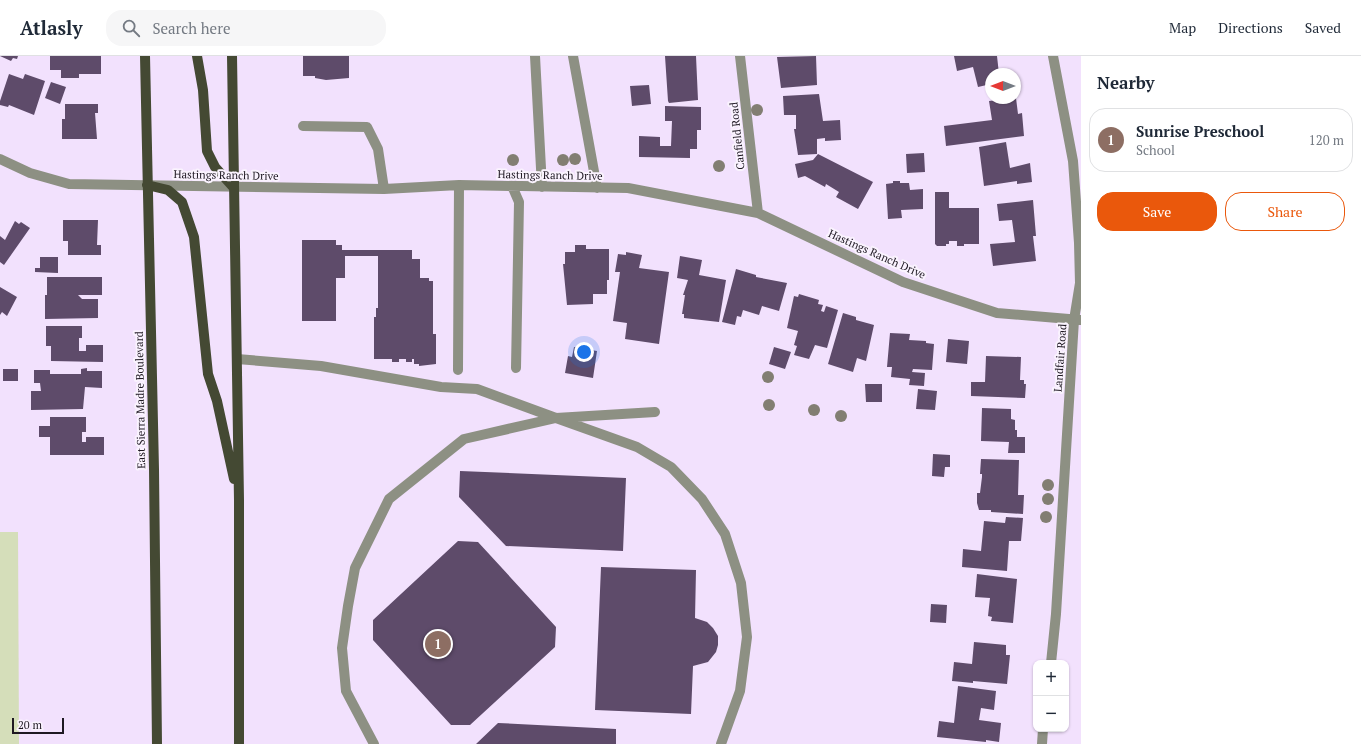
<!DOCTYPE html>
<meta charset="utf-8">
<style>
:root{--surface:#fff;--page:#f6f6f7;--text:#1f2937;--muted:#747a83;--line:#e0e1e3;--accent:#ea580c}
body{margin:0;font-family:"PT Serif",serif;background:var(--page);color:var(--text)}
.controls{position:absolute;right:12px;bottom:12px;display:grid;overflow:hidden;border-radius:8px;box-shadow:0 1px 3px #0004}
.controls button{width:36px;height:36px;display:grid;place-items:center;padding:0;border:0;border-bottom:1px solid var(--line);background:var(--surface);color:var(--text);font:20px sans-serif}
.compass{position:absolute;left:985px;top:12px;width:36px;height:36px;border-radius:50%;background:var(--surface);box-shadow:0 1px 3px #0004;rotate:270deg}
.scale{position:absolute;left:12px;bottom:10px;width:52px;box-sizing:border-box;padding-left:4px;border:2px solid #1e1822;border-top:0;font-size:11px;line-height:14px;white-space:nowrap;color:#1e1822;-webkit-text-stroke:3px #faf3fe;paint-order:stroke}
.you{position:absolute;left:584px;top:296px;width:14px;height:14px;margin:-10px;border:3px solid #fff;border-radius:50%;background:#1a73e8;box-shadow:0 0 0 6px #1a73e833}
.badge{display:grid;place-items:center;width:26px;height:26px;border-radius:50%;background:var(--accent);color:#fff;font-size:13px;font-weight:700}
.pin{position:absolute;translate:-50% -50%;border:2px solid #fff;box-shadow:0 1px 4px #0006}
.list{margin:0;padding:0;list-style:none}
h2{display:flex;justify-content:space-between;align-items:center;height:52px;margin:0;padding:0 16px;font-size:17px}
h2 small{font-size:13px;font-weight:400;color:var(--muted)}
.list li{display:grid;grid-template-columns:26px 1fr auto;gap:12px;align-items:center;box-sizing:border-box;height:64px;margin:0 8px 8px;padding:0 8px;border:1px solid var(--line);border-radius:16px}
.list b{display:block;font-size:15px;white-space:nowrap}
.list p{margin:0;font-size:13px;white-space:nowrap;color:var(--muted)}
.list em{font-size:13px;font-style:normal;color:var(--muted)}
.actions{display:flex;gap:8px;padding:12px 16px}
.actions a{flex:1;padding:9px 0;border:1px solid var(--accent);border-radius:16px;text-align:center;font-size:14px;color:var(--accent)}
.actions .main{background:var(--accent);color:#fff}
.icon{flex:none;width:22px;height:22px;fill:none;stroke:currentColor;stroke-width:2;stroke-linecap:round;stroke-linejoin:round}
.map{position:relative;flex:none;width:1081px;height:688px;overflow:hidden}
header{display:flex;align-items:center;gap:24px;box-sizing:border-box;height:56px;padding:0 20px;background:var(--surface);border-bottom:1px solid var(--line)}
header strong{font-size:19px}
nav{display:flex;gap:22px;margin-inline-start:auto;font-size:14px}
.search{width:280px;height:36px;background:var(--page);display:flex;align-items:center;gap:10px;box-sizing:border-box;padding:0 14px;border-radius:16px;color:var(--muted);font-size:15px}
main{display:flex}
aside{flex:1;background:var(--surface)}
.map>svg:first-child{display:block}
.green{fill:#d5deba}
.building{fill:#5e4b6a}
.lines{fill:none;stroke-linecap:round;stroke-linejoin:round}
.minor{stroke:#8d9083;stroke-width:10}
.major{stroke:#444933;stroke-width:10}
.tree{fill:#827e72}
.labels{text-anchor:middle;stroke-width:4;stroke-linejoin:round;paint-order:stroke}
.street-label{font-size:11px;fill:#1e1822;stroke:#faf3fe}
</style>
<header>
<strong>Atlasly</strong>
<div class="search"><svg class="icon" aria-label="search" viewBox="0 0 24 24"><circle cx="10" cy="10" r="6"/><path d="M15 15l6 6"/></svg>Search here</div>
<nav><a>Map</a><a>Directions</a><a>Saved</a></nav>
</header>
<main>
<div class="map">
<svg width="1081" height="688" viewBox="0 0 1081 688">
<rect width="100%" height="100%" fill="#f2e1fd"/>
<path class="green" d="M0 476H18L19 688H0Z"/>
<path class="building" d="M0 0H18L17 3 13 2 11 5Z
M50 0H101V18H79V22H61V14H50Z
M303 0H349V22L326 24 315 22V20H303Z
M665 0H696L698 44 669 47 668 45Z
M816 0 817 29 781 32 777 1Z
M954 0H997L999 18H991V28L978 31 973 11 957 15Z
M9 18 23 23 25 18 45 25 34 59 9 49 8 51 0 49V45Z
M51 26 66 31 60 48 45 42Z
M649 29 651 48 632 50 630 30Z
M819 38 823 65 840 64 841 84 825 85V82L817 83V98L798 99 794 73H796V59H784L783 40Z
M1016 42 1018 58 1022 57 1024 80 946 90 944 70 992 64 989 45Z
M65 48H98V57H95L97 83H62V63H65Z
M665 50 701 51V74H697V93H690V102L639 101V80L660 81V90H671L672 65H665Z
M1006 86 1010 112 1030 107 1032 126 1017 128V125L984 130 979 91Z
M924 97 925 116 907 117 906 98Z
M818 98 873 126 858 153 836 141 839 136 826 128 825 131 805 120 798 122 795 108 813 104Z
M893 125H900V127H909L910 134 923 133V153L901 154 902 162 888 163 886 128 893 127Z
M935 136H949V152H979V188H964V190H957V185H949V188H946V190H937L935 188Z
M1033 144 1036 180H1033L1036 205 993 210 990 188 1015 186 1012 164 999 165 997 148Z
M63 164H98L97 189H101V199H68V185H63Z
M15 165 19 168 21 166 30 172 4 209 0 206V180L5 184Z
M302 184H336V189H342V194H412V203H420V222H429V225H433V278H436V308L419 310V308H414V303H412V306H406V303H399V306H392V303H374V261H376V252H378V200H345V222H336V265H302Z
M575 189H586V193H609V224H607V238H593V248L567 249 563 208H565V196H575Z
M626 196 642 199 639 212 669 216 659 288 625 283 627 267 613 265 620 216H615L618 198 626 199Z
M680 200 702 204 699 219 726 224 719 266 684 262V258H682L685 239H683L688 224 677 222Z
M40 201H58V217L35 216V212H40Z
M736 213 756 219V221L787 227 779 255 762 250 759 259 743 254 741 261 737 260 735 269 722 266Z
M47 221H102V239H78L82 243H98V262L45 263V239H47Z
M0 231 17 241 7 260 2 256 0 259Z
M799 238 819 244 818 248 823 249 821 255 824 256 826 250 838 254 827 292 815 289 809 303 794 299 797 290 794 289 798 275 787 272 794 240 798 241Z
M843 257 856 261V264L874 269 866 305 857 302 853 316 828 308Z
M46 270H82V282H79V295H86V289H103V306L51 305V290H46Z
M890 277 910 278 909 284 926 285V287L934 288 932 314 913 313 912 316 925 317 924 330 909 329 910 323 891 321 892 311H887Z
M948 283 969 285 967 308 946 306Z
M574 291 597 295 593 322 565 317 568 300 572 301Z
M774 291 791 296 785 313 769 308Z
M986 300 1021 301 1020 324H1024V328H1026L1025 342 971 340V326H985Z
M87 312V315H102V332L85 331 83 353 31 354V335H41L40 327H34V314H50V318H81V313Z
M3 313H18V325H3Z
M865 328H882V346H866Z
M918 333 937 335 935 354 916 353Z
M982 352 1011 353V363L1015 364V374H1017V381H1025V397H1008L1009 386 981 385Z
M50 361H86V376H82V386H86V381H104V399H50V381H39V370H50Z
M933 398 950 399V411H945L944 421 932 420Z
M981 403 1019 404 1018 439H1024L1023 458 991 456V454H979L977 447V437H980L982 421V418H980Z
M460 415 626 422 623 495 506 490 459 441Z
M1006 461 1023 462 1021 485H1009L1007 515 962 511 963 493 981 495 984 465 1005 467Z
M458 485 478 486 556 571 555 591 470 669H451L373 584V564Z
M601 511 696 514 695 562 707 566 713 572 718 580V589L716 596 708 606 693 610 691 658 595 654Z
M977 518 1017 523 1013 567 991 565 992 561 988 560 990 542 975 541Z
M931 548 947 549 946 567 930 566Z
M974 586 1006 589V599H1010L1007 628 973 625V627L952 625 954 606 972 608Z
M958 630 996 635 994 654 981 652 979 664 1001 667 999 686 986 684V686L937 681 939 665 954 667Z
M498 667 616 673V688H476Z"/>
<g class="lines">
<path class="minor" d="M535 0 542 131
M573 0 597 132
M740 0 758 157
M303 70 367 71 378 93 384 133
M0 103 30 117 69 128 384 133 459 129 628 132 758 157 903 226 997 257 1081 264
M512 130 519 146 516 312
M237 303 321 310 441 331 477 333 556 362 655 356
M458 314 459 129
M1051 607 1056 558 1074 264 1080 227 1079 187 1073 105 1053 0
M374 688 346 635 342 592 348 550 355 512 389 443 464 383 556 362 637 391 671 411 702 443 725 478 741 527 747 581 740 635 721 688
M1042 688 1043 673"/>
<path class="major" d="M145 0 154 413 157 688
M197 0 203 34 207 95 215 111 234 132
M232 0 239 444V688
M147 129 168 134 182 146 194 181 208 318 217 345 234 423"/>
</g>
<g class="tree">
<circle cx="757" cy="54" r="6"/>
<circle cx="575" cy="103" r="6"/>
<circle cx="513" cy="104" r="6"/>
<circle cx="563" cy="104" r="6"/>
<circle cx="719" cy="110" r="6"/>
<circle cx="768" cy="321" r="6"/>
<circle cx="769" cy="349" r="6"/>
<circle cx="814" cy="354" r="6"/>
<circle cx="841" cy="360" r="6"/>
<circle cx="1048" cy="429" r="6"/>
<circle cx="1048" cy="443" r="6"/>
<circle cx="1046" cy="461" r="6"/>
</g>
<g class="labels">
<g class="street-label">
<text transform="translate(737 80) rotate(-96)" y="4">Canfield Road</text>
<text transform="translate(226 119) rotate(1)" y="4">Hastings Ranch Drive</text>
<text transform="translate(550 119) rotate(1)" y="4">Hastings Ranch Drive</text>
<text transform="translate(877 198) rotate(24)" y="4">Hastings Ranch Drive</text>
<text transform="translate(1060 302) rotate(-86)" y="4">Landfair Road</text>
<text transform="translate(140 344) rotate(-91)" y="4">East Sierra Madre Boulevard</text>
</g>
</g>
</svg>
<div class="controls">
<button>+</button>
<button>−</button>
</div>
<svg class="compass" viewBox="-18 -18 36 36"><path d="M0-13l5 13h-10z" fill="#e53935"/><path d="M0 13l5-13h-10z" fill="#747a83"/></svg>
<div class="scale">20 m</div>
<div class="you"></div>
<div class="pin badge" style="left:438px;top:588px;background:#8d6e63">1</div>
</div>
<aside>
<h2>Nearby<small></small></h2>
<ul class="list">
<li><span class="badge" style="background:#8d6e63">1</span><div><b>Sunrise Preschool</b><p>School</p></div><em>120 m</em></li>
</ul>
<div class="actions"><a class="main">Save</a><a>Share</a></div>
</aside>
</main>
